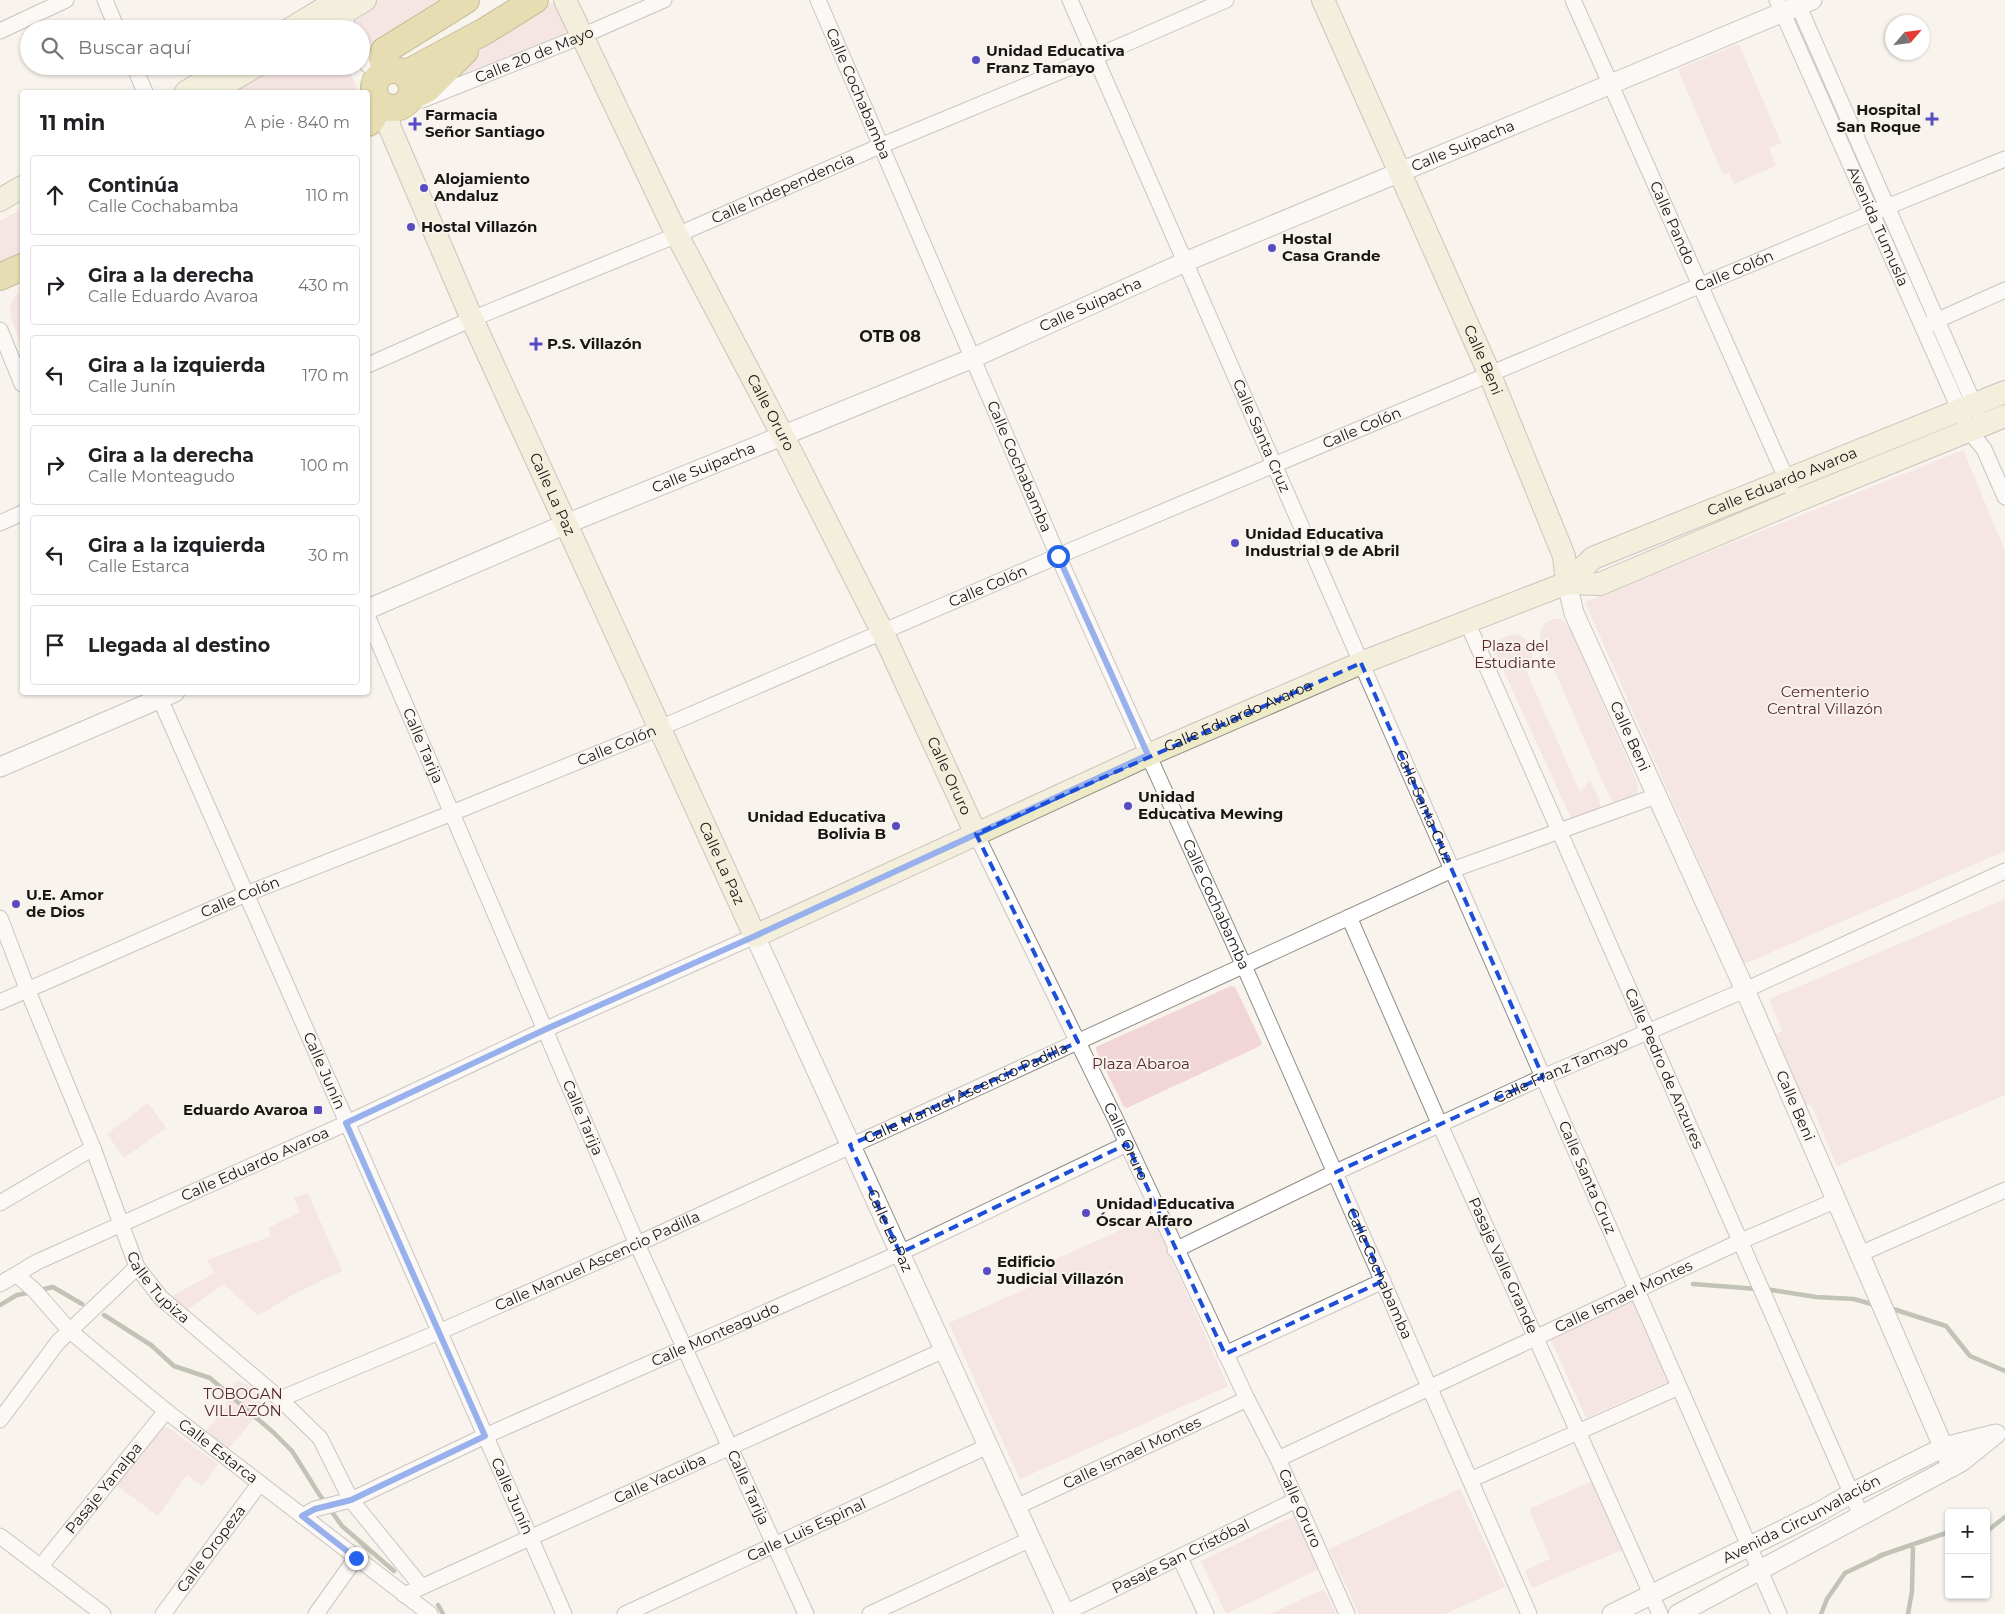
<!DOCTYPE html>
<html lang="es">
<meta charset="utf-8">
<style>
:root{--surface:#fff;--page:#f2f2f2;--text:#202124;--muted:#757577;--line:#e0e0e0}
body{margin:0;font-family:Montserrat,sans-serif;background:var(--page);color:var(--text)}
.controls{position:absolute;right:15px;bottom:15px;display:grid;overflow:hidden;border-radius:5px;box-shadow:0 1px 4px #0004}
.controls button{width:45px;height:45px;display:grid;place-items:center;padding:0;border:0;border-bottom:1px solid var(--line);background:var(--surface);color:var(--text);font:25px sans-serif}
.compass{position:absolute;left:1885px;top:15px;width:45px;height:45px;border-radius:50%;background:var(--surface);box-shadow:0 1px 4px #0004;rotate:62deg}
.stop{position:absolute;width:15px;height:15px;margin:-11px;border:4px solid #2563eb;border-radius:50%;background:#fff}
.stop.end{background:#2563eb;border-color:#fff;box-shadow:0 1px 5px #0008}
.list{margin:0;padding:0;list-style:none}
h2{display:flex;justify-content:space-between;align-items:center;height:65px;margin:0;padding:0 20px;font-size:21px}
h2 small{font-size:16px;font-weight:400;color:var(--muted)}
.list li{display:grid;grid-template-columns:32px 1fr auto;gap:15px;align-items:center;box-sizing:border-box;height:80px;margin:0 10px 10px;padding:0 10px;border:1px solid var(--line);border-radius:5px}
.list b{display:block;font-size:19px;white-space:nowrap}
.list p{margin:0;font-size:16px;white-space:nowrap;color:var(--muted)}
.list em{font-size:16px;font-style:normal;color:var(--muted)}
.icon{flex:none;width:28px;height:28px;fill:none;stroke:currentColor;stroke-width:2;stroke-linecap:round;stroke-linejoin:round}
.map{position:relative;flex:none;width:2005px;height:1614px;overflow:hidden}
.search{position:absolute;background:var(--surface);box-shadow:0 1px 4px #0004;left:20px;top:20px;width:350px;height:55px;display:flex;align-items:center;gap:12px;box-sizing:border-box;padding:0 18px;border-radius:28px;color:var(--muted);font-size:19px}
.panel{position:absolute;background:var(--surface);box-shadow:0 1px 4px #0004;left:20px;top:90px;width:350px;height:605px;border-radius:5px}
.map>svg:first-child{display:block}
.green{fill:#f1d5d7}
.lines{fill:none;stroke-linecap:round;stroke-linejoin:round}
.stream{stroke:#7f8a76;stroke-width:4.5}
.minor-casing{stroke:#918d87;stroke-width:17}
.tertiary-casing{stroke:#918d87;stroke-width:21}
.secondary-casing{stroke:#918d87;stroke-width:24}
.trunk-casing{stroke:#888034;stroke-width:28}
.minor{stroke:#fff;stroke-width:15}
.tertiary{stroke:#fff;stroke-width:19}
.secondary{stroke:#edeac7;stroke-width:22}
.trunk{stroke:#d0c66a;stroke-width:26}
.route{stroke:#2563eb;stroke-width:6}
.marked{fill:none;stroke:#1d4ed8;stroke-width:4;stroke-dasharray:10 6;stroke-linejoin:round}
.poi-dot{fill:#574cc4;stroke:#f8f3ec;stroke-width:2}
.labels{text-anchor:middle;stroke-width:4;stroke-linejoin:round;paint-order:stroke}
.poi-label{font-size:15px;font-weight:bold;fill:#191715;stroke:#f8f3ec;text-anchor:start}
.street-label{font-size:15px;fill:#191715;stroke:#f8f3ec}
.park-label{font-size:15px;fill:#59282f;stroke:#f8f3ec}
.neighbourhood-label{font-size:16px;font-weight:bold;fill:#191715;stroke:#f8f3ec}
</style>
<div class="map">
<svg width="2005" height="1614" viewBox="0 0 2005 1614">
<rect width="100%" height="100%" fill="#f8f3ec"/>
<path class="green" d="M377 0H442L367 46 361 33V29H359L353 15Z
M551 3 560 7 569 25 567 33 448 80 446 75 495 33Z
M1739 44 1781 143 1769 148 1776 166 1734 184 1729 172 1723 175 1678 69Z
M270 66H347L359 92H227Z
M22 209V259L0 268V221Z
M22 292V346C15 328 0 303 22 292Z
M1963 450 2005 551V851L1744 964 1585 602Z
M1555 619H1561L1569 626 1637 782 1638 797 1617 804 1610 798 1540 637C1540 627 1545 620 1555 619Z
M1516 634C1529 637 1532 649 1533 660L1526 671 1580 792 1590 780 1600 801V809L1572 820 1494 650C1499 639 1504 635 1516 634Z
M2005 899V1095L1837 1166 1811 1104 1806 1105 1776 1034 1782 1031 1769 999Z
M1231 986 1235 987 1262 1043 1260 1046 1127 1108 1124 1107 1096 1050V1047Z
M148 1103 166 1128 124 1158 107 1134Z
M308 1193 342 1271 292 1295 258 1316 224 1284 187 1310 172 1296 215 1273 207 1260 271 1236 268 1228 300 1212 294 1198Z
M1152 1216 1228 1386 1020 1479 949 1323 1050 1278 1045 1264Z
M1634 1301 1669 1381 1586 1418 1550 1338Z
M238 1380 253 1388 261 1399V1411L228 1449 205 1432 226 1408 225 1395Z
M167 1427 218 1464 202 1486 187 1475 158 1516 116 1485 158 1428Z
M1593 1481 1622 1550 1532 1588 1525 1570 1550 1559 1529 1509Z
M1460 1489 1505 1587 1445 1614H1359L1329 1549Z
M1294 1516 1319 1569 1226 1614 1201 1561Z
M1324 1589 1336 1614H1270Z"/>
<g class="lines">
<path class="stream" d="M1693 1284 1757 1289
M44 1289 53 1287 82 1304
M1765 1289 1816 1297 1854 1299 1875 1305
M0 1305 17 1295 27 1293
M1890 1308 1946 1326 1970 1356 2005 1371
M104 1315 151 1345 174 1366 210 1378 273 1432 292 1451 319 1494 342 1526 394 1571
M1986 1532 2005 1517
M438 1605 443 1614
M1821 1614 1827 1599 1845 1573 1883 1555 1879 1556 1949 1532
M1908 1614 1912 1591 1913 1545"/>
<g class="minor-casing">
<g id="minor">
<path d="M105 0 117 29"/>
<path id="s1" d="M818 0 1058 556 1244 966 1529 1614"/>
<path id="s2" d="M1070 0 1779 1614"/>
<path id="s3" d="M1573 0 1790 487"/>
<path id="s4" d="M1777 0 1969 431 1984 449 2005 497"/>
<path d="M1796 0 1977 411"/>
<path d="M338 5 349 29"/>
<path d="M0 31 66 0"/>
<path d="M361 53 367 64 381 75"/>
<path d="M134 66 145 92"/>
<path id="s5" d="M422 100 582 36 664 0"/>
<path d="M1929 324 2005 290"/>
<path d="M0 330 22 384"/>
<path id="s6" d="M368 365 472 319 677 235 880 146 1095 57 1226 0"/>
<path d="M0 523 22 513"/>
<path id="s7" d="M368 618 637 1244 806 1614"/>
<path id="s8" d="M1467 622 1861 1515"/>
<path id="s9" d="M157 692 564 1614"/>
<path id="s10" d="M976 834 1116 1120 1247 1399 1278 1459 1347 1614"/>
<path id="s11" d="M1349 917 1440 1125 1660 1614"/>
<path id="s12" d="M0 918 28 991 93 1148 137 1267 161 1298 280 1399 320 1438 351 1500 421 1586"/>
<path id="s13" d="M0 1002 246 894 452 813 660 728 1058 556 1872 213 2005 159"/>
<path d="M0 1203 93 1148"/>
<path id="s14" d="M1175 1250 1336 1172 1543 1077 1745 990 2005 871"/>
<path d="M1860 1254 2005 1190"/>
<path id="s15" d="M17 1275 35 1291 70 1331 166 1411 430 1614"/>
<path id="s16" d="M0 1284 37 1262 347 1123 544 1030 755 936"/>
<path d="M1225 1354 1383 1281"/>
<path id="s17" d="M280 1399 439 1332 637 1244 1452 870 1656 796"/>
<path d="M0 1420 58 1342 137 1267"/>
<path id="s18" d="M1278 1459 1741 1241 1837 1200"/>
<path d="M1470 1480 1679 1387"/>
<path id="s19" d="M1016 1507 1247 1399"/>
<path id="s20" d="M302 1516 315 1509 351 1500 485 1436 900 1253 1127 1144"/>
<path d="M0 1536 103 1614"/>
<path d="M1180 1558 1206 1614"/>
<path id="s21" d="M41 1566 166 1411"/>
<path id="s22" d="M404 1595 944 1350"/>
<path id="s23" d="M1065 1613 1296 1500"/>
<path id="s24" d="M163 1614 260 1483"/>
<path d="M316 1614 356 1558"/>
<path id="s25" d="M625 1614 988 1446"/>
<path d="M870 1614 1031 1539"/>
</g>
</g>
<g class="tertiary-casing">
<g id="tertiary">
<path id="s26" d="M1567 583 1574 613 1745 990 1952 1467"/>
<path id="s27" d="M368 609 566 524 973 358 1185 262 1812 0"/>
<path d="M0 767 175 692"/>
<path id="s28" d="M755 936 1065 1614"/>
<path id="s29" d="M1612 1614 1819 1512 1852 1493 1944 1447 1996 1434"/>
<path d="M1678 1614 1961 1462 1992 1437"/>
</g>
</g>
<g class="secondary-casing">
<g id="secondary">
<path id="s30" d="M565 0 677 235 783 436 882 631 976 834"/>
<path id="s31" d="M1323 0 1490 375 1564 556 1567 583"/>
<path d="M325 24 365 0"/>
<path d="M290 29 338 0"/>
<path d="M186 92 224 69"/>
<path d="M212 92 256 66"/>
<path id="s32" d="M386 107 390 128 472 319 755 936 1148 755 1361 663 1567 583 1600 584 1796 501 2005 416"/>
<path d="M0 200 22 187"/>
<path id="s33" d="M1567 583 1593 558 2005 392"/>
</g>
</g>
<g class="trunk-casing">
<path id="trunk" d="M374 89a19 19 0 1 1 38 0a19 19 0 1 1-38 0Z
M386 71 382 58 384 51 466 0
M405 74 485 31 535 0
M411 97 427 89 465 51
M368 123 371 121 381 104
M0 277 22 267"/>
</g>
<use href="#minor" class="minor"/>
<use href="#tertiary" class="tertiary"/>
<use href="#secondary" class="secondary"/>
<use href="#trunk" class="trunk"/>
</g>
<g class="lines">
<path class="route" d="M356 1558 302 1516 315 1509 351 1500 485 1436 346 1123 544 1030 755 936 1148 755 1058 556"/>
</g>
<path d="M0 0H2005V1614H0ZM1361 663 1543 1077 1336 1172 1383 1281 1225 1354 1127 1144 900 1253 850 1145 1078 1042 976 834Z" fill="#f8f3ec" fill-opacity=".55" fill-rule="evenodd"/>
<path class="marked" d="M1361 663 1543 1077 1336 1172 1383 1281 1225 1354 1127 1144 900 1253 850 1145 1078 1042 976 834Z"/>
<g class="poi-dot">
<circle cx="976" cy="60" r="5"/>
<path d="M1929.5 111.5h5v5h5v5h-5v5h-5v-5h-5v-5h5z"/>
<path d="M412.5 116.5h5v5h5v5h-5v5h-5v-5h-5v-5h5z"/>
<circle cx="424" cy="188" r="5"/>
<circle cx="411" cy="227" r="5"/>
<circle cx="1272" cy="248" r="5"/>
<path d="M533.5 336.5h5v5h5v5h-5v5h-5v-5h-5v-5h5z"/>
<circle cx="1235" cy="543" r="5"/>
<circle cx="1128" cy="806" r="5"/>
<circle cx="896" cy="826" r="5"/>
<circle cx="16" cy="904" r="5"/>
<rect x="313" y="1105" width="10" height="10" rx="2.5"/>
<circle cx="1086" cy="1213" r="5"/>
<circle cx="987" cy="1271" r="5"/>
</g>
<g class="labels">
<g class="poi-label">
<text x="986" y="56">Unidad Educativa<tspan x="986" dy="17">Franz Tamayo</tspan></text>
<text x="1921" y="115" text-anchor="end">Hospital<tspan x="1921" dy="17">San Roque</tspan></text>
<text x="425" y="120">Farmacia<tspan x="425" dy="17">Señor Santiago</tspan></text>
<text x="434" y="184">Alojamiento<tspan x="434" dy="17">Andaluz</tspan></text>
<text x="421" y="232">Hostal Villazón</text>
<text x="1282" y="244">Hostal<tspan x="1282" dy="17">Casa Grande</tspan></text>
<text x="547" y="349">P.S. Villazón</text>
<text x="1245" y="539">Unidad Educativa<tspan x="1245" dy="17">Industrial 9 de Abril</tspan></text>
<text x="1138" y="802">Unidad<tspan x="1138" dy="17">Educativa Mewing</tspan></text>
<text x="886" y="822" text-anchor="end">Unidad Educativa<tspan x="886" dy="17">Bolivia B</tspan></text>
<text x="26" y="900">U.E. Amor<tspan x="26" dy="17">de Dios</tspan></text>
<text x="308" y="1115" text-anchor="end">Eduardo Avaroa</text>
<text x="1096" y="1209">Unidad Educativa<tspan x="1096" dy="17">Óscar Alfaro</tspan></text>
<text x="997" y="1267">Edificio<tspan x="997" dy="17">Judicial Villazón</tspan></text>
</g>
<g class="street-label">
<text dy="5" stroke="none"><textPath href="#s5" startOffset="121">Calle 20 de Mayo</textPath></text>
<text dy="5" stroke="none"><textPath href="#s1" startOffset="102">Calle Cochabamba</textPath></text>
<text dy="5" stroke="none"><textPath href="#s27" startOffset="1189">Calle Suipacha</textPath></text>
<text dy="5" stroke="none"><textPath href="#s6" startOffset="451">Calle Independencia</textPath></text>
<text dy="5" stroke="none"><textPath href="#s3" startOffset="244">Calle Pando</textPath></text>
<text dy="5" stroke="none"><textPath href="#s4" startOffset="248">Avenida Tumusla</textPath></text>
<text dy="5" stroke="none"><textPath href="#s13" startOffset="1882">Calle Colón</textPath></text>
<text dy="5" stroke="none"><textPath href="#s27" startOffset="784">Calle Suipacha</textPath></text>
<text dy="5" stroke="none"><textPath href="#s31" startOffset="394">Calle Beni</textPath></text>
<text dy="5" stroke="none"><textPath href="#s30" startOffset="461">Calle Oruro</textPath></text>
<text dy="5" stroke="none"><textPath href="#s13" startOffset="1478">Calle Colón</textPath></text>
<text dy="5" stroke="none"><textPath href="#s2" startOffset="476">Calle Santa Cruz</textPath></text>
<text dy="5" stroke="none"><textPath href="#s1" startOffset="508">Calle Cochabamba</textPath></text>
<text dy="5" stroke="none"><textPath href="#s27" startOffset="364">Calle Suipacha</textPath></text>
<text dy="5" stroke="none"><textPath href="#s33" startOffset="240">Calle Eduardo Avaroa</textPath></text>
<text dy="5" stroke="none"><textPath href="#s32" startOffset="422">Calle La Paz</textPath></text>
<text dy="5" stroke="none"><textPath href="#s13" startOffset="1072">Calle Colón</textPath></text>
<text dy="5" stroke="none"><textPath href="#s32" startOffset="1439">Calle Eduardo Avaroa</textPath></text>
<text dy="5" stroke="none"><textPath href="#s26" startOffset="166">Calle Beni</textPath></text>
<text dy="5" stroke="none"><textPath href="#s7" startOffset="139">Calle Tarija</textPath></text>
<text dy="5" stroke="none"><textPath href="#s13" startOffset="668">Calle Colón</textPath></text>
<text dy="5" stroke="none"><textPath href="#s30" startOffset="866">Calle Oruro</textPath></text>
<text dy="5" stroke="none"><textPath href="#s2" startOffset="881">Calle Santa Cruz</textPath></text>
<text dy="5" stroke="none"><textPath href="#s32" startOffset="828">Calle La Paz</textPath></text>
<text dy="5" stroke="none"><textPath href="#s13" startOffset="262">Calle Colón</textPath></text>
<text dy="5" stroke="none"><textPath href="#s1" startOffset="988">Calle Cochabamba</textPath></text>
<text dy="5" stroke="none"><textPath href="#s8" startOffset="488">Calle Pedro de Anzures</textPath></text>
<text dy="5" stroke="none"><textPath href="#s14" startOffset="426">Calle Franz Tamayo</textPath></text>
<text dy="5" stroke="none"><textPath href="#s9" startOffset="414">Calle Junín</textPath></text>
<text dy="5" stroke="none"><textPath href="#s17" startOffset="751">Calle Manuel Ascencio Padilla</textPath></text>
<text dy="5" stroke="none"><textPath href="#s26" startOffset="571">Calle Beni</textPath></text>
<text dy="5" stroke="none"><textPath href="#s7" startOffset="544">Calle Tarija</textPath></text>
<text dy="5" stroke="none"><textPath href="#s10" startOffset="342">Calle Oruro</textPath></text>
<text dy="5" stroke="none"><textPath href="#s16" startOffset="282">Calle Eduardo Avaroa</textPath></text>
<text dy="5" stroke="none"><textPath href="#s2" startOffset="1286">Calle Santa Cruz</textPath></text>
<text dy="5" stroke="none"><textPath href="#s28" startOffset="324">Calle La Paz</textPath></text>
<text dy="5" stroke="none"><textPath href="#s17" startOffset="346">Calle Manuel Ascencio Padilla</textPath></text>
<text dy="5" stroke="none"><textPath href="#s11" startOffset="381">Pasaje Valle Grande</textPath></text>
<text dy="5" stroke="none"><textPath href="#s1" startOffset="1392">Calle Cochabamba</textPath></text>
<text dy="5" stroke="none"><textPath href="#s12" startOffset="404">Calle Tupiza</textPath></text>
<text dy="5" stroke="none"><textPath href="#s18" startOffset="382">Calle Ismael Montes</textPath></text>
<text dy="5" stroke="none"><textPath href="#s20" startOffset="452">Calle Monteagudo</textPath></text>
<text dy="5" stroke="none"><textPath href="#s15" startOffset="268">Calle Estarca</textPath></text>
<text dy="5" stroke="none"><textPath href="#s19" startOffset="128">Calle Ismael Montes</textPath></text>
<text dy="5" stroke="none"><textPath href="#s22" startOffset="281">Calle Yacuiba</textPath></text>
<text dy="5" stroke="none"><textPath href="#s7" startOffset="949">Calle Tarija</textPath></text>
<text dy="5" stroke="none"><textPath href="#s21" startOffset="100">Pasaje Yanalpa</textPath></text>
<text dy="5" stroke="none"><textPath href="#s9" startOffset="879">Calle Junín</textPath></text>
<text dy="5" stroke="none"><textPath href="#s10" startOffset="748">Calle Oruro</textPath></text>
<text dy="5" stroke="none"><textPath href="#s29" startOffset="212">Avenida Circunvalación</textPath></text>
<text dy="5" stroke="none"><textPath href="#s25" startOffset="200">Calle Luis Espinal</textPath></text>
<text dy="5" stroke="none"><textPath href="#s24" startOffset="81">Calle Oropeza</textPath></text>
<text dy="5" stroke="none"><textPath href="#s23" startOffset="129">Pasaje San Cristóbal</textPath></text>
</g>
<g class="park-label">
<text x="1515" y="651">Plaza del<tspan x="1515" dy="17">Estudiante</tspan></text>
<text x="1825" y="697">Cementerio<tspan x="1825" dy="17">Central Villazón</tspan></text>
<text x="1141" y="1069">Plaza Abaroa</text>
<text x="243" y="1399">TOBOGAN<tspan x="243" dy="17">VILLAZÓN</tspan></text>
</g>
<g class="neighbourhood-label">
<text x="890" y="342">OTB 08</text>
</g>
</g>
</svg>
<div class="controls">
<button>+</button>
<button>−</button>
</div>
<svg class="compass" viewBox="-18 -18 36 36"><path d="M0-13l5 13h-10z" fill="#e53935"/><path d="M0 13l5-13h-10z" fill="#757577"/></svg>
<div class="stop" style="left:1058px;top:556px"></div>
<div class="stop end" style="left:356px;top:1558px"></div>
<div class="search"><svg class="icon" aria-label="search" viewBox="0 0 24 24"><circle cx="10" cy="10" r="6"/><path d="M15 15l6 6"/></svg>Buscar aquí</div>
<section class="panel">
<h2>11 min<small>A pie · 840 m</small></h2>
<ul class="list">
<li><svg class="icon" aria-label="ahead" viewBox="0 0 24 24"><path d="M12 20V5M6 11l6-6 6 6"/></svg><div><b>Continúa</b><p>Calle Cochabamba</p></div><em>110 m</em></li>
<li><svg class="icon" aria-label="right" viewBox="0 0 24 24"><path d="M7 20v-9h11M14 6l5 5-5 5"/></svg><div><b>Gira a la derecha</b><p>Calle Eduardo Avaroa</p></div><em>430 m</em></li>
<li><svg class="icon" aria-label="left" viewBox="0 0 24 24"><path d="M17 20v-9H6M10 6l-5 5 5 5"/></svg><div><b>Gira a la izquierda</b><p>Calle Junín</p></div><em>170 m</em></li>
<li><svg class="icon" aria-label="right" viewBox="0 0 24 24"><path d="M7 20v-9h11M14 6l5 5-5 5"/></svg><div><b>Gira a la derecha</b><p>Calle Monteagudo</p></div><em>100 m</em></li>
<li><svg class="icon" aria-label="left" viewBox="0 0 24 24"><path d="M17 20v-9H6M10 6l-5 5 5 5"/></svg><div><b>Gira a la izquierda</b><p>Calle Estarca</p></div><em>30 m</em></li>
<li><svg class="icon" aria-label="arrive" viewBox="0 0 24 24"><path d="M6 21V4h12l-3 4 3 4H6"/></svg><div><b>Llegada al destino</b></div></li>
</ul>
</section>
</div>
